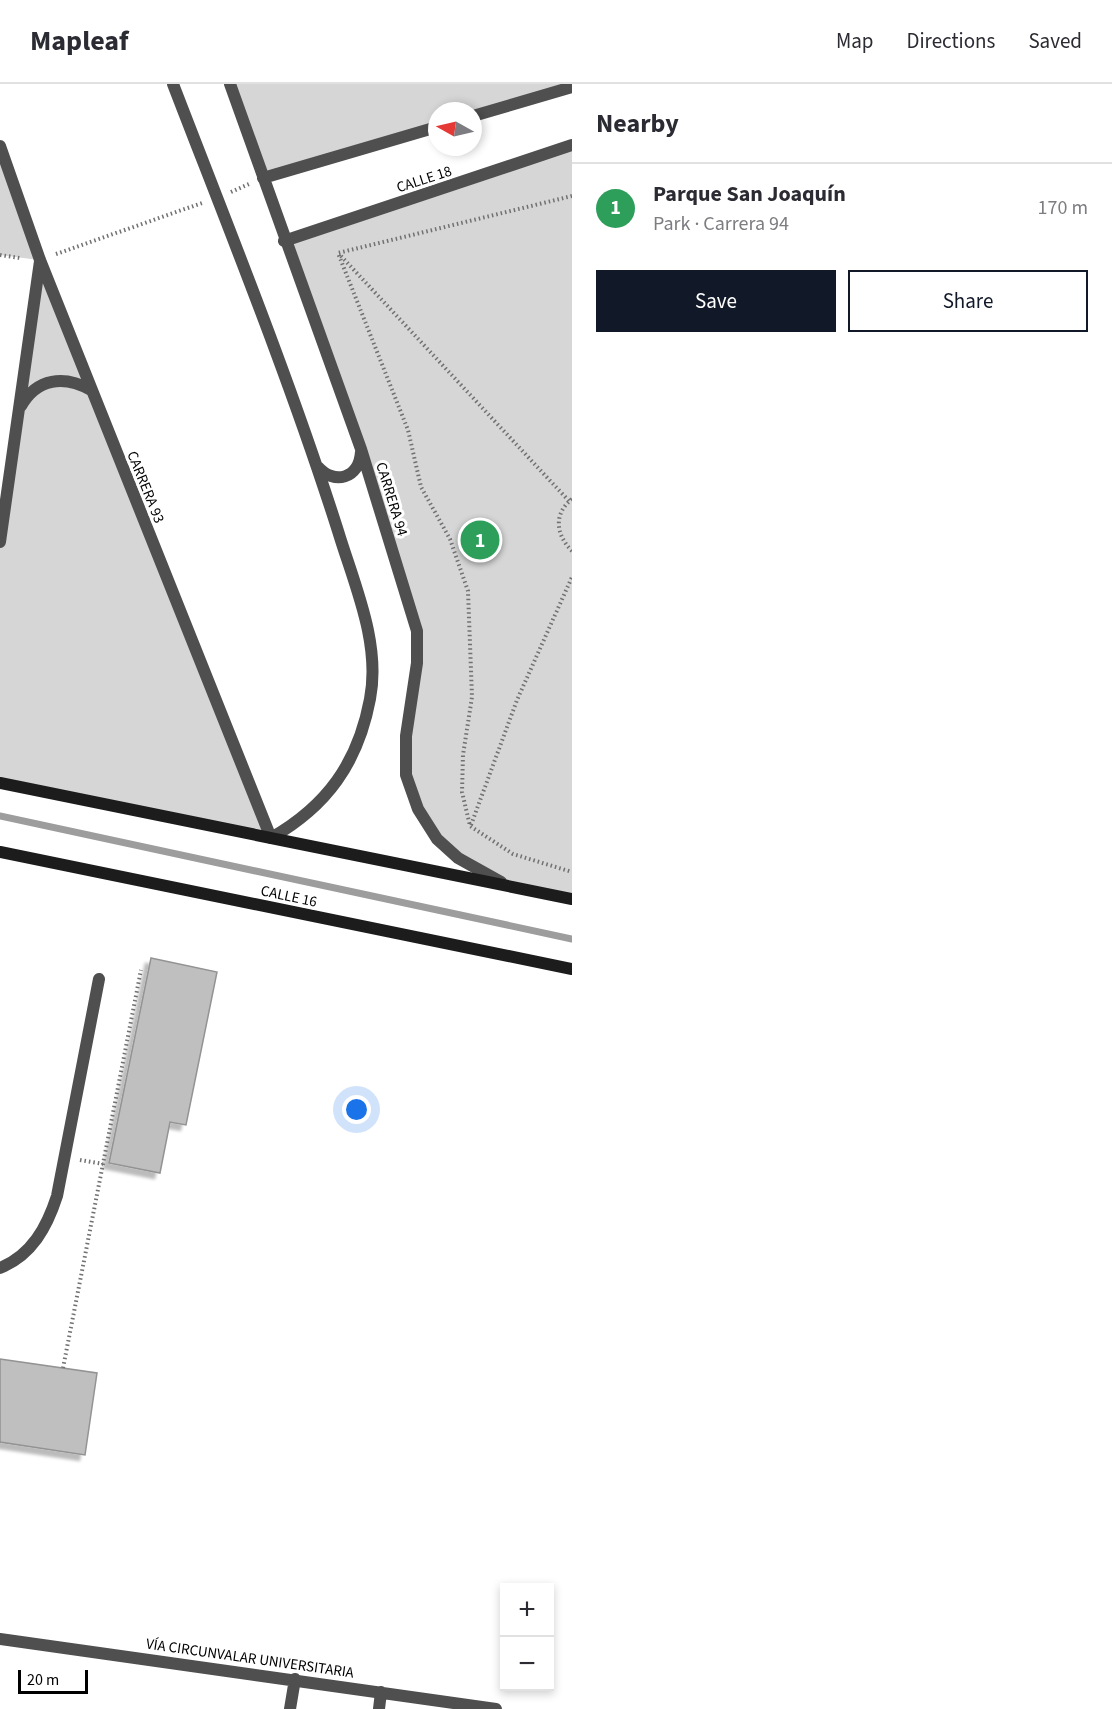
<!DOCTYPE html>
<meta charset="utf-8">
<style>
:root{--surface:#fff;--page:#f2f2f3;--text:#2b2b33;--muted:#7c7c81;--line:#e1e1e2;--accent:#111827}
body{margin:0;font-family:"Source Sans 3",sans-serif;background:var(--page);color:var(--text)}
.controls{position:absolute;right:18px;bottom:18px;display:grid;overflow:hidden;border-radius:0px;box-shadow:0 3px 9px #0003}
.controls button{width:54px;height:54px;display:grid;place-items:center;padding:0;border:0;border-bottom:2px solid var(--line);background:var(--surface);color:var(--text);font:30px sans-serif}
.compass{position:absolute;left:428px;top:18px;width:54px;height:54px;border-radius:50%;background:var(--surface);box-shadow:0 3px 9px #0003;rotate:278deg}
.scale{position:absolute;left:18px;bottom:15px;width:70px;box-sizing:border-box;padding-left:6px;border:3px solid #000;border-top:0;font-size:16px;line-height:21px;white-space:nowrap;color:#000;-webkit-text-stroke:4px #fff;paint-order:stroke}
.you{position:absolute;left:357px;top:1026px;width:21px;height:21px;margin:-15px;border:4px solid #fff;border-radius:50%;background:#1a73e8;box-shadow:0 0 0 9px #1a73e833}
.badge{display:grid;place-items:center;width:39px;height:39px;border-radius:50%;background:var(--accent);color:#fff;font-size:20px;font-weight:700}
.pin{position:absolute;translate:-50% -50%;border:3px solid #fff;box-shadow:0 2px 6px #0006}
.list{margin:0;padding:0;list-style:none}
h2{display:flex;justify-content:space-between;align-items:center;height:78px;margin:0;padding:0 24px;font-size:26px}
h2 small{font-size:20px;font-weight:400;color:var(--muted)}
.list li{display:grid;grid-template-columns:39px 1fr auto;gap:18px;align-items:center;box-sizing:border-box;height:90px;padding:0 24px;border-top:2px solid var(--line)}
.list b{display:block;font-size:22px;white-space:nowrap}
.list p{margin:0;font-size:20px;white-space:nowrap;color:var(--muted)}
.list em{font-size:20px;font-style:normal;color:var(--muted)}
.actions{display:flex;gap:12px;padding:18px 24px}
.actions a{flex:1;padding:14px 0;border:2px solid var(--accent);border-radius:0px;text-align:center;font-size:21px;color:var(--accent)}
.actions .main{background:var(--accent);color:#fff}
.map{position:relative;flex:none;width:572px;height:1625px;overflow:hidden}
header{display:flex;align-items:center;gap:36px;box-sizing:border-box;height:84px;padding:0 30px;background:var(--surface);border-bottom:2px solid var(--line)}
header strong{font-size:28px}
nav{display:flex;gap:33px;margin-inline-start:auto;font-size:21px}
main{display:flex}
aside{flex:1;background:var(--surface)}
.map>svg:first-child{display:block}
.green{fill:#d6d6d6}
.lines{fill:none;stroke-linecap:round;stroke-linejoin:round}
.stream{stroke:#9d9d9d;stroke-width:7}
.building{fill:#bfbfbf;stroke:#939393;stroke-width:1.5;filter:url(#shadow)}
.path{stroke:#717171;stroke-width:4;stroke-dasharray:1.5 3;stroke-linecap:butt}
.lane{stroke:#4f4f4f;stroke-width:12}
.street{stroke:#4f4f4f;stroke-width:12}
.secondary{stroke:#1c1c1c;stroke-width:12}
.labels{text-anchor:middle;stroke-width:6;stroke-linejoin:round;paint-order:stroke}
.street-label{font-size:15px;fill:#000;stroke:#fff}
</style>
<header>
<strong>Mapleaf</strong>
<nav><a>Map</a><a>Directions</a><a>Saved</a></nav>
</header>
<main>
<div class="map">
<svg width="572" height="1625" viewBox="0 0 572 1625">
<defs>
<filter id="shadow"><feDropShadow dx="-5.5" dy="5.5" stdDeviation="1.5" flood-color="#0004"/></filter>
</defs>
<rect width="100%" height="100%" fill="#fff"/>
<path class="green" d="M230 0H572L473 27H437V43L263 94Z
M572 61V815L516 805 437 755 406 691 417 547 284 157Z
M0 62 271 754 0 699V458L39 176 0 171Z"/>
<g class="lines">
<path class="stream" d="M0 732 572 855"/>
</g>
<path class="building" d="M151 874 217 888 186 1041 170 1038 160 1089 109 1079Z
M0 1275 97 1289 85 1371 0 1358Z"/>
<g class="lines">
<path class="path" d="M231 108 249 100
M572 112 338 169 408 346 421 403 450 455 468 507 472 613 463 671 462 708 470 742 513 770 572 788
M56 170 202 119
M0 171 20 174
M341 172 569 417
M572 415C553 430 556 451 572 467
M471 741 517 616 572 493
M80 1076 103 1080
M63 1284 141 886"/>
<path class="lane" d="M0 1184C32 1171 47 1143 57 1112L99 895
M0 1555 496 1625
M290 1625 295 1595
M379 1625 381 1608"/>
<path class="street" d="M230 0 361 365 417 547V579L406 652V691L418 725 437 755 458 774 501 798
M473 32 572 3
M0 62 40 176 271 754C327 722 358 679 370 615 381 559 354 500 338 447 290 296 230 148 173 0
M263 94 437 43
M284 157 572 61
M21 322C37 294 64 291 91 306
M318 383C334 401 359 395 361 368
M0 458 40 177"/>
<path class="secondary" d="M0 699 572 815
M0 768 572 885"/>
</g>
<g class="labels">
<g class="street-label">
<text transform="translate(424 95) rotate(-18)" y="5">CALLE 18</text>
<text transform="translate(146 403) rotate(68)" y="5">CARRERA 93</text>
<text transform="translate(392 415) rotate(73)" y="5">CARRERA 94</text>
<text transform="translate(289 812) rotate(12)" y="5">CALLE 16</text>
<text transform="translate(250 1574) rotate(8)" y="5">VÍA CIRCUNVALAR UNIVERSITARIA</text>
</g>
</g>
</svg>
<div class="controls">
<button>+</button>
<button>−</button>
</div>
<svg class="compass" viewBox="-18 -18 36 36"><path d="M0-13l5 13h-10z" fill="#e53935"/><path d="M0 13l5-13h-10z" fill="#7c7c81"/></svg>
<div class="scale">20 m</div>
<div class="you"></div>
<div class="pin badge" style="left:480px;top:456px;background:#2e9e5b">1</div>
</div>
<aside>
<h2>Nearby<small></small></h2>
<ul class="list">
<li><span class="badge" style="background:#2e9e5b">1</span><div><b>Parque San Joaquín</b><p>Park · Carrera 94</p></div><em>170 m</em></li>
</ul>
<div class="actions"><a class="main">Save</a><a>Share</a></div>
</aside>
</main>
